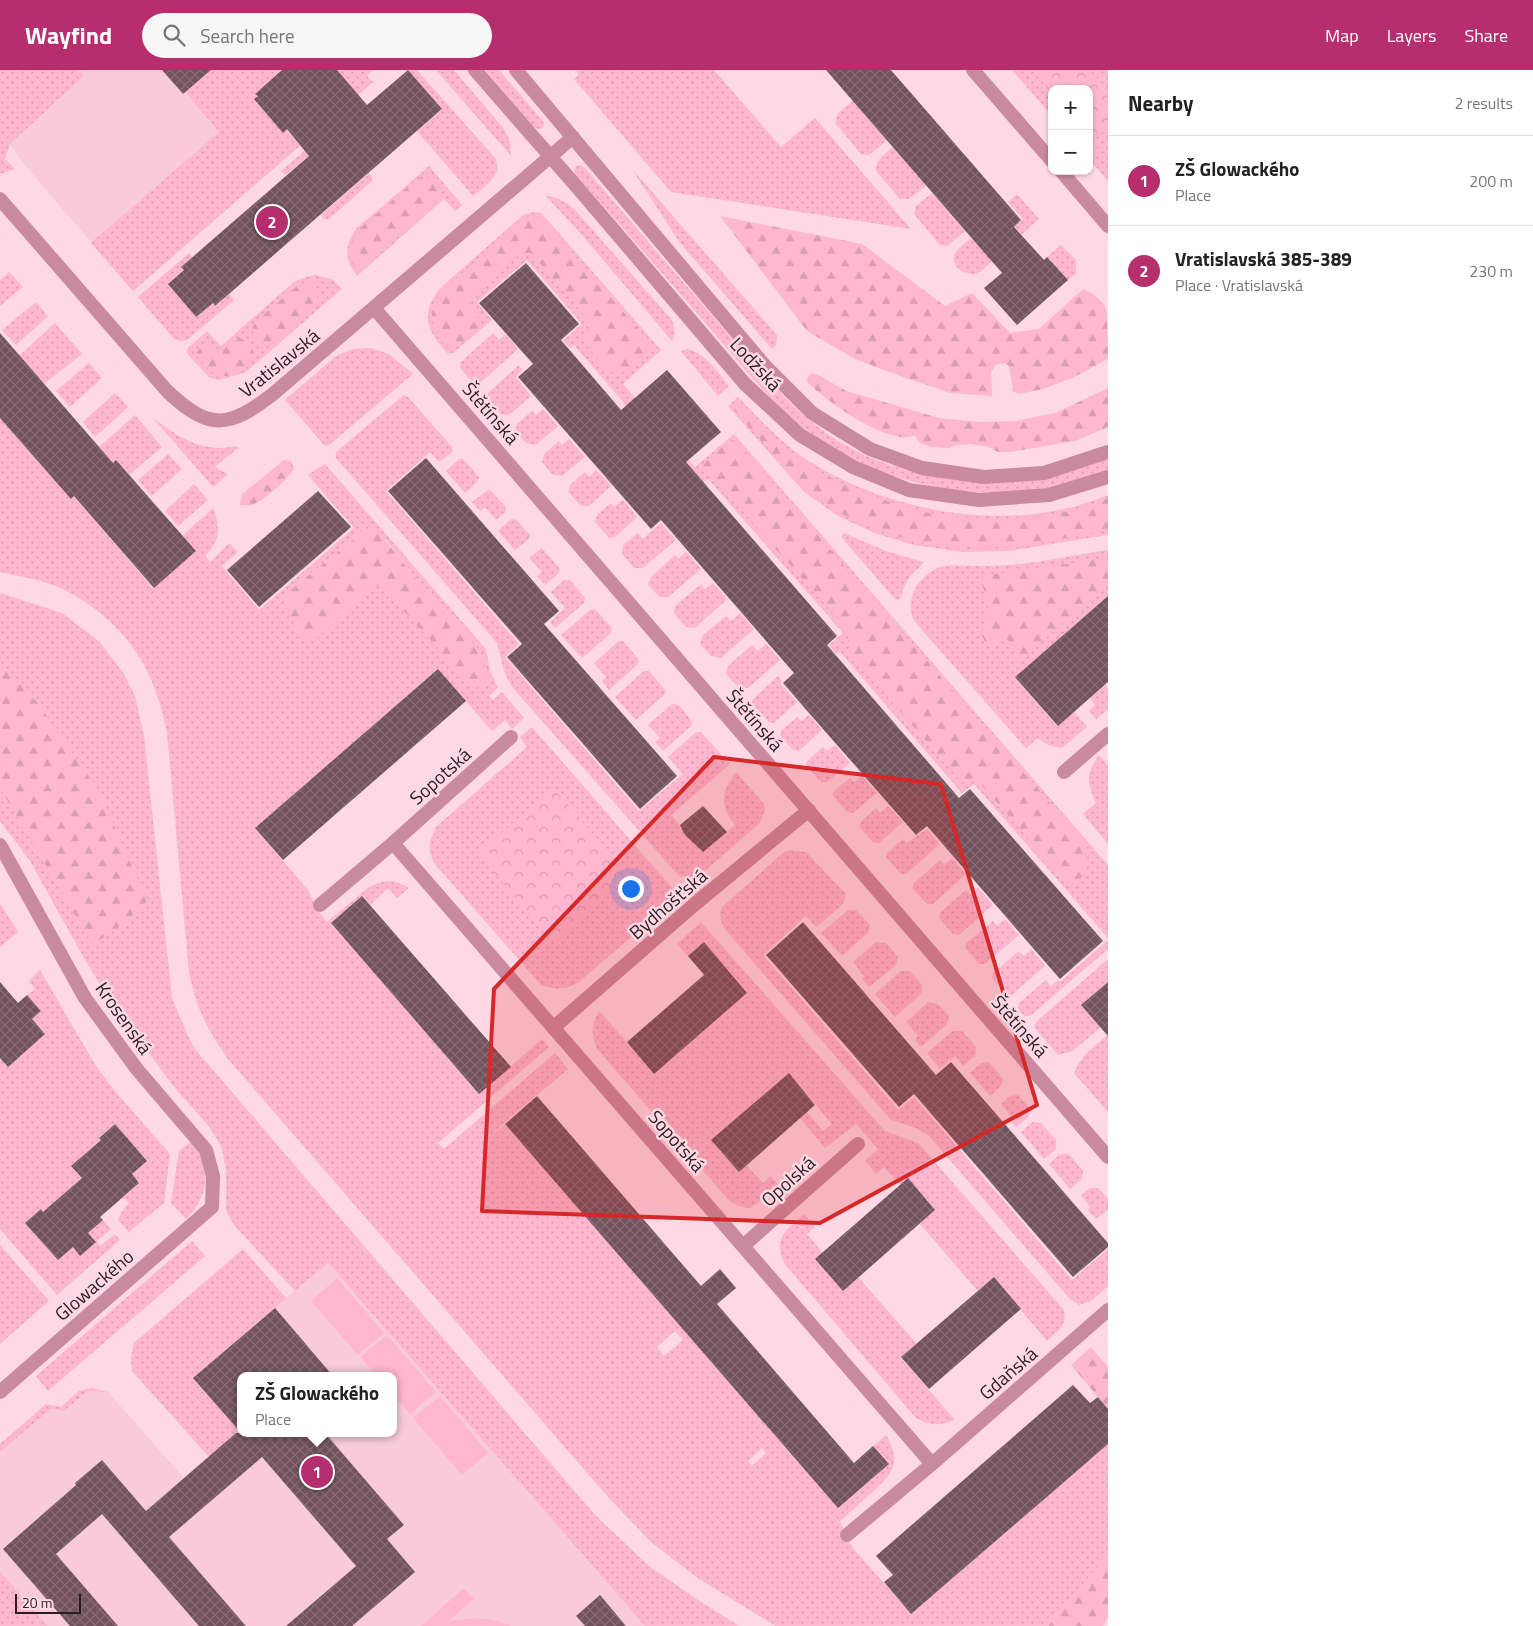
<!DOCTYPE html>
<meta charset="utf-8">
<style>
:root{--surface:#fff;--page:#f6f6f6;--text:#222;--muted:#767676;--line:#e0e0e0;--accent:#b72e6e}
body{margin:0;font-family:"Titillium Web",sans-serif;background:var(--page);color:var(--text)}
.controls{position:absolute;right:15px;top:15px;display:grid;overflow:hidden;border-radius:10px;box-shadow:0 1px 4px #0004}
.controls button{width:45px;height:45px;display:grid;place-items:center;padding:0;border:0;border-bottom:1px solid var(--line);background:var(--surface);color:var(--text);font:25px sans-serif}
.scale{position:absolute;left:15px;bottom:12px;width:66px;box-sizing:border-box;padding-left:5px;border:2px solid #2a1d21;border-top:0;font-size:14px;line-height:18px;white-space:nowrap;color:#2a1d21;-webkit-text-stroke:4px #fed8e4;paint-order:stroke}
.you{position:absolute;left:630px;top:818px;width:18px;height:18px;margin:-12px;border:4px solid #fff;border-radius:50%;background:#1a73e8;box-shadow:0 0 0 8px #1a73e833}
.badge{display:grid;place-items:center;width:32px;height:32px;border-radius:50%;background:var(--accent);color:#fff;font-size:16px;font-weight:700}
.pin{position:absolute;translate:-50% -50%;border:2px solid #fff;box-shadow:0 1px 5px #0006}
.popup{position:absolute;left:237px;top:1302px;width:160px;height:65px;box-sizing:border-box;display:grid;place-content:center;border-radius:10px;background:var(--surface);filter:drop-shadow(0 1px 4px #0005);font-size:16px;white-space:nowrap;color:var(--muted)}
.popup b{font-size:19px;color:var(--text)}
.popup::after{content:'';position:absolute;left:50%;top:100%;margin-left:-10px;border:10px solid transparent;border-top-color:var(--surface)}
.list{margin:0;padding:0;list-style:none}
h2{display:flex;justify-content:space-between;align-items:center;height:65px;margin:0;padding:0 20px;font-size:21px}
h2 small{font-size:16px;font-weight:400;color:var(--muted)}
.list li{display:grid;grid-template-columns:32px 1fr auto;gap:15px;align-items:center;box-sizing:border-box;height:90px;padding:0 20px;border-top:1px solid var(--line)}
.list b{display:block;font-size:19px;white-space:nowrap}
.list p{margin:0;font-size:16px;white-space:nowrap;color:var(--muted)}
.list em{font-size:16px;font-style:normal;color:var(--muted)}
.icon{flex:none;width:28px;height:28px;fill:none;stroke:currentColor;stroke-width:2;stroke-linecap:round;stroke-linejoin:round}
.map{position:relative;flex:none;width:1108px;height:1556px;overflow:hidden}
header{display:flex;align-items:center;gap:30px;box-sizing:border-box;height:70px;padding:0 25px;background:var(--accent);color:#fff}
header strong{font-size:24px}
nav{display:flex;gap:28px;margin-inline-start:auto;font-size:18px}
.search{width:350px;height:45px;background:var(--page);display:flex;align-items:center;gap:12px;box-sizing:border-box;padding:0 18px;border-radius:28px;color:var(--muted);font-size:19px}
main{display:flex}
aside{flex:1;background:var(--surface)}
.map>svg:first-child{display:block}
.built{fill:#f9cbda;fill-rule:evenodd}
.grass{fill:url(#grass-dots);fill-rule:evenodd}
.forest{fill:url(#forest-firs)}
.park{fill:url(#park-crowns)}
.pitch{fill:#feb7cf}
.building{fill:url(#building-cross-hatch)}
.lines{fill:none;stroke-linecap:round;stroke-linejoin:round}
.minor{stroke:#c9899f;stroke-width:14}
.tertiary{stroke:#c9899f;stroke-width:14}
.marked{fill:#d62828;fill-opacity:0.2;stroke:#d62828;stroke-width:4;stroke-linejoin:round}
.labels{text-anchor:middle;stroke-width:5;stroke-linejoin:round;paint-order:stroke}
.street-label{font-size:19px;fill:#2a1d21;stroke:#fed8e4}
</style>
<header>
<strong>Wayfind</strong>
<div class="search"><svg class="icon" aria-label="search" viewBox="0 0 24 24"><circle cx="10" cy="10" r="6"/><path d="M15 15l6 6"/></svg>Search here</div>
<nav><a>Map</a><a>Layers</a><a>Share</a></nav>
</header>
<main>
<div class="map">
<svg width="1108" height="1556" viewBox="0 0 1108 1556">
<defs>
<pattern id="grass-dots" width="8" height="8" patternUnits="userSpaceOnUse" patternTransform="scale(1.25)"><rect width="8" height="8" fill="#feb7cf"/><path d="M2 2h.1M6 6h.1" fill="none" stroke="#da9db1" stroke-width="1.8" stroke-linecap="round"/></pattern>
<pattern id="forest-firs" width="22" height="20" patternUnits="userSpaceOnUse" patternTransform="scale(1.25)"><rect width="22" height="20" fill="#feb7cf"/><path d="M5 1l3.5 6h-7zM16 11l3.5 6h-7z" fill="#da9db1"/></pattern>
<pattern id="park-crowns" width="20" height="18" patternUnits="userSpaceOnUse" patternTransform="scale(1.25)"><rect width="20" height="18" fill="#feb7cf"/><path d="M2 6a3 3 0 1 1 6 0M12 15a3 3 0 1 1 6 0" fill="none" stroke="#da9db1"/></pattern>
<pattern id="building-cross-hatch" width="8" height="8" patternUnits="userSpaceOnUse" patternTransform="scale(1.25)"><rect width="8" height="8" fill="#72525d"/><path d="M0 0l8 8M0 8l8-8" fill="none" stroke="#856c75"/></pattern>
</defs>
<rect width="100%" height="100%" fill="#fed8e4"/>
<path class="built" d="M79 0H373L367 6 373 12 133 221 24 94 10 74 84 6Z
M327 1192 645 1556H48L0 1501V1382L49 1340 64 1341 88 1321 108 1322 184 1408 239 1361 193 1308ZM241 1306H393V1363H241Z"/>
<path class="grass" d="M0 0H79L84 6 10 74 5 89 15 99 0 104Z
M206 0H282L254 29 283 63 287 59 290 62 337 0H373L367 6 373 12 133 221 91 173 219 62 183 19Z
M407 0H417L496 89C502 107 485 116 473 126L417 61 442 40Z
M436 0H454L504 59 510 71 511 86Z
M485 0H499L543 51 544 55 542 58 539 59 535 58Z
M575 0H714L781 77 815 48 911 159 671 122 574 9 579 5Z
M1012 0H1108V111L1089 89V19H1052V46Z
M853 31 887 70 869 85 861 84 835 53 838 43Z
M330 59 334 64 286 105 281 101Z
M893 77 926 116 909 129H900L876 101C875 90 885 84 893 77Z
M580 95 584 97C626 146 668 195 710 243 743 281 775 322 814 354 866 396 935 412 1001 411 1011 411 1022 411 1032 410 1058 407 1083 398 1108 388V400C1082 409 1055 418 1028 421 948 429 863 406 800 355 763 325 734 285 702 249 660 201 618 152 575 104L574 101 576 96Z
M429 96 462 135 455 141 444 129 357 206C344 190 344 174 357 158Z
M632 99 777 265 776 275 772 279 680 173Z
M369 103 372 107V111L329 149H324L321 145Z
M932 123 965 161 947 176 940 175 914 144 916 136Z
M1017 124 1039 149 980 202C970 208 951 199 954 186 956 179 966 173 971 168L985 183 1023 149 1008 132Z
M546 126C558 127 566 132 575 140L672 250C674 258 676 264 672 271L582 165Z
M534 142 541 143 545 147 661 280 623 314 695 397 734 364 1108 795V868L974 714 962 723 840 582 836 584 829 575 843 563 708 409 697 417 574 275 571 278 563 271 582 254 527 190 477 232 492 250 453 283H447C427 261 420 245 439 219L523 145Z
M1061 175 1076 190V204L1068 210 1047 187Z
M189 183 192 187 182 196 184 199 168 214 196 247 213 233 216 236 229 224 234 230 187 270 180 271 174 269 138 227Z
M9 202 23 217 0 236V210Z
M316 205 333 210 342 219 246 302 220 310 210 308 189 286 187 282 188 278 207 261 221 276 294 212 306 207Z
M36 232 48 246 16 275 2 260Z
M55 253 82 284 44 314 19 286Z
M493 263 499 270 505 264 518 279 480 313H473L460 298 461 292Z
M371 278 389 284 413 304 329 375 325 376 285 330 336 286 353 279Z
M687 279C706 283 718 303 729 316L718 326 681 281Z
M89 293 102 308 70 337 56 321Z
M519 295 522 300 516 307 531 326 509 345 501 344 486 328 489 322Z
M115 323 128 337 95 367 83 352Z
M404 325 408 327 452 377V382L439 392 430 382 386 421 519 574 505 587 639 741 683 704 668 687 696 662H701L730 694 671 745 702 782 735 755C719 735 721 722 736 702L764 734 765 740 760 753 699 806 692 808 679 806 512 617 504 601 497 573 336 388V382Z
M738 327C762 352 785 377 815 395 899 445 1016 464 1108 425V465L1009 481 963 482 914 475 877 464 840 447 804 422 728 336Z
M543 339 558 356 536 375 526 373 515 361 517 354 532 341 536 345Z
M135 345 162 377 129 405 116 390 113 393 99 377Z
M0 347 71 429 74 426 153 518 195 482 182 466 213 438C221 458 220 471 205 486L210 492 229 473 238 482 222 496 259 540 354 458 308 405 325 394 486 579 490 601 498 617 489 626 493 630 502 622 524 648 512 659 505 650 492 661 438 599 255 758 308 820 317 840 327 852 368 818C383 809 395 809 409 818L397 828 388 818 370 835 362 826 331 853 479 1024 542 969 549 977 438 1073 444 1079 555 983 568 999 483 1071 505 1054 838 1437 889 1394 873 1376 886 1365C903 1393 891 1406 869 1425 860 1434 850 1442 840 1451L852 1477 911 1544 1108 1373V1485L1048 1556H776L699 1509 651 1472 608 1427 228 989C207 958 196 939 189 902L167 662C162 639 156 618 145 597 125 558 83 523 41 511 28 508 14 505 0 502ZM366 459 386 470 414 506 462 558 481 585 422 560 391 527 377 515 286 536 287 523ZM675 1261 683 1270 664 1286 657 1277ZM762 1378 766 1383 752 1396 748 1391Z
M153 348C177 366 203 384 235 376L238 378 215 397 228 404 213 417Z
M569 369 585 387 562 406 553 405 542 392 544 384 559 371 562 375Z
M168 384 182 399 152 426 138 410Z
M459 389H463L479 407 478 411 465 423 446 401Z
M596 400 611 416 589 436H581L568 422 570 415 585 402 589 407Z
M194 414 208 430 178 456 165 441Z
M489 419 506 437 505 442 496 450 485 437 480 441 472 432Z
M623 430 637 447 615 467 609 468 595 452 597 445 611 433 614 437Z
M511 449 517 450 530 465 529 469 515 480 498 461Z
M661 453 676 470 643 498H634L622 484 623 475 638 463 643 469Z
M844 463 886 481 923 492C921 498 916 499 912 504 906 511 903 519 901 528L897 530 894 528 842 468V465Z
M542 478 560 499 558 504 545 515 537 506 542 502 529 488Z
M1108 480V526L1015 607 1057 656 1074 642 1087 657 1062 678 1048 675 1038 668 1026 678 914 551C904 531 918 506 938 498 949 494 960 496 972 496 984 496 997 496 1010 495 1042 492 1076 485 1108 480Z
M686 482 701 499 668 527H659L648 514 651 507 675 485 678 489Z
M564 510H570L585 528 584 533 555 558 550 552 565 538 551 522Z
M713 513 727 529 695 558 686 557 674 543 675 536 701 514 705 519Z
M0 523 62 543 100 572 124 604 135 626 144 666 172 928 188 966 195 979 594 1444 649 1496 695 1528 739 1556H645L328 1193 295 1221 234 1155 226 1141V1098L221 1076 208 1055 179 1023 117 942 84 888 30 791 0 751Z
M595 539 612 558 610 564 582 588 561 565 590 540Z
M740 543 754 559 721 588 711 586 700 574 702 566 726 546 731 551Z
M619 571H623L639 590 638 594 609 620 602 611 606 607 594 593Z
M766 574 780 590 748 618 738 617 726 604 728 596 752 575 758 581Z
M644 601H649L666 621 664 625 636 650 615 627Z
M778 606 782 611 780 613 797 632 774 653 769 652 752 633 753 629Z
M1105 615 1108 619V639L1096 649 1089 641 1095 635 1090 628Z
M672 634 679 635 692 651 691 656 663 681 655 672 660 668 648 655Z
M809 645 822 660 799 681 793 680 780 665 781 661 797 647 801 651Z
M532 657 679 826 579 912C566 920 556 920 541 915L434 793C427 778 429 773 436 757L527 677 520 667Z
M835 675 850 693 827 712H821L806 695 807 691 823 677 827 681Z
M1099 685 1108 695V774L1083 744 1096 733C1087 712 1085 704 1099 685Z
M862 706 877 723 853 743 847 742 833 726 834 721 850 708 854 712Z
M888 736 903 752 879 773 873 772 859 757 861 752 876 738 880 743Z
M927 759 940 774 906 804H901L886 787 887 783 903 769 907 773Z
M790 780 806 782 846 824 843 834 816 857 806 846 763 885 898 1040 914 1027 1072 1210 1108 1179V1216L1091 1231 1079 1235 1070 1229 929 1066 916 1058 891 1050 722 856 720 842 723 836 784 782Z
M952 788 966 804 933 834H927L912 818 914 813 940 790 944 795Z
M978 818 993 835 959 865 953 864 939 848 940 843 966 820 971 825Z
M0 833 18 862 0 877Z
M848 840H856L870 855 868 863 842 886 821 863Z
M1005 849 1019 865 985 894H979L965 878 966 873 993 851 997 856Z
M701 852 884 1060C896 1066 908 1068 920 1075L1064 1240C1068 1255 1057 1262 1047 1271L994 1208 978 1221 920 1154 935 1140 908 1109 900 1115 884 1097 876 1104 865 1091 878 1079 856 1054 825 1078 800 1048 807 1042 823 1061 832 1054 789 1003 712 1070 746 1095 763 1113 771 1106 779 1116 751 1138C741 1138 735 1135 727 1128L597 979C591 964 591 955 599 941L655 1003 747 923 704 873 688 886 677 874Z
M1108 870V879L1030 946H1024L1018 938 1019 933 1046 910 1051 917 1058 910 1060 912Z
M876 872 886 873 898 887 896 895 869 917 861 909 864 906 853 892Z
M1031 879 1045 896 1012 925 1006 924 992 908 993 903 1019 881 1024 886Z
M1108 889V912L1101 957 1073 981 1058 985 1034 957 1037 951Z
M40 900 96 996 114 1020 170 1084 164 1133 129 1162 118 1150 122 1141 129 1133 125 1129 122 1128 109 1140 101 1130 124 1126 139 1113 132 1104 146 1091 115 1054 99 1067 101 1070 72 1096 84 1111 43 1142 41 1139 80 1185 96 1172 88 1163 103 1150 111 1159 98 1170V1174L100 1176 115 1164 120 1170 57 1225 0 1159V988L8 996 45 964 32 949 41 941 27 925 35 919 29 911Z
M901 901H910L922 915 921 924 895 947 875 924Z
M928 932 938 934 949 946 947 954 921 977 915 970 918 966 906 952Z
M953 961H962L976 977 975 986 963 996 955 986 940 999 927 983Z
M1108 965V1042L1074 1003C1082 984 1092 978 1108 965Z
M989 992 1003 1009 1001 1016 990 1026 970 1003 981 993Z
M1018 1025 1030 1039 1028 1047 1016 1057 1009 1048 1011 1046 1001 1034 1010 1026Z
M1033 1052 1041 1053 1056 1070V1079L1044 1089 1021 1062Z
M194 1069C211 1097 210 1125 186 1149L171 1133 179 1081Z
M1060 1084H1069L1083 1101 1082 1109 1070 1119 1049 1094Z
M1090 1118H1098L1108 1129V1139L1096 1149 1088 1140 1090 1137 1081 1125Z
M804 1144 815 1157 807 1164 823 1183 858 1207 917 1274 901 1288 955 1350C940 1356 929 1356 915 1347L784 1193C773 1168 786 1160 804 1144Z
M192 1171 205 1186 48 1321 36 1306Z
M0 1175 49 1231 0 1274Z
M243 1179 286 1228 193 1308 239 1361 209 1387 132 1301 131 1288 134 1273Z
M92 1318 108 1322 88 1321 64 1341 51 1339 0 1382V1374L46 1334 61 1337 79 1321Z
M0 1501 48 1556H0Z"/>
<path class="forest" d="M424 106C436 109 443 119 439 131L362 199 358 200C345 189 351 172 359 159L418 108Z
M535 146 543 149 652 275 643 287 618 306C606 304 587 278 584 266L589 260 588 249 531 183H523L519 185 472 225 470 232 481 254C473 265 461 276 449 280 431 261 426 244 441 222L524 148Z
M720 146 862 174 945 236 972 223 1010 263 1039 259 1083 219C1091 222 1100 229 1105 236 1108 244 1108 278 1108 289L1072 308 1043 319 1019 324 1013 321 1009 296 1005 293 996 295 991 302 992 326 951 323 903 307 855 289 807 261Z
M311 210C320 216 318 228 316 236L274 274C261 278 256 269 252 259L255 252 297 216Z
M238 267C243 269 247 272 250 276 265 295 229 312 215 304 207 300 201 291 196 283L205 273H209L217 281H221Z
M812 303 817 304 846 321 939 348 980 352 1016 351 1055 343 1108 318V357L1075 371 1010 382H998L989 377 971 374 956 375 949 378 931 377 920 373 915 366C910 366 905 368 900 367 868 361 831 334 807 312L808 307Z
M736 333 742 334 773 368 812 398 854 419 890 432 940 446 993 449 1048 446 1095 434 1108 428V460L1013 478 962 479 913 471 878 460 841 444 806 421 734 340V335Z
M730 370 736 371 1084 772 1088 781 1086 803 1075 813H1067L980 713 975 710 970 712 962 713 853 586C847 577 849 569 847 559L714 409 702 398 703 394Z
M284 390 291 391 294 399C287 410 265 430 252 435 249 436 244 435 240 435L241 425Z
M366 459H376L414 506 462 558 481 585 489 609 479 618 471 614 391 527 377 515 316 569 307 571 299 564 286 536 287 523Z
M1108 488V513L1016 595 1013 577 1006 568 999 574 986 573 981 564 988 545 987 528 979 506Z
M0 592 37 632 99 721 147 831 125 852 93 875 0 718Z
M1091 1277 1108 1297V1339L1071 1295Z
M1108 1485V1548L1103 1556H1048Z"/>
<path class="park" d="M1032 0H1090L1108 21V57L1092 71 1089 68V19H1052V23Z
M553 718 630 807 555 873 478 784Z"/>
<path class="pitch" d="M337 1208 384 1263 358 1285 311 1231Z
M387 1265 436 1322 410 1344 393 1325V1306H377L360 1287Z
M440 1326 488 1383 462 1405 413 1348Z
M464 1518 474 1529 449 1551C471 1548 491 1546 511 1556H421Z"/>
<path class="building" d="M162 0H211L183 24Z
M282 0H337L367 35 408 0 442 39 215 236 213 233 196 247 168 214 184 200 181 197 309 86 287 59 283 63 254 29 258 26 255 24Z
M826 0H891L1021 150 1014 157 1044 190 1047 187 1068 210 1017 255 984 218 1002 203Z
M526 193 579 254 561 270 621 340 667 300 721 362 686 392 837 566 827 575 959 728 970 719 1103 871 1060 909 927 756 916 765 809 643 783 613 794 603 661 450 651 459 518 307 533 294 479 233Z
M0 263 113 393 116 390 196 481 154 518 74 426 71 429 0 348Z
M426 388 559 541 544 554 677 706 640 739 507 587 522 574 388 421Z
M318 421 351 457 259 537 227 500Z
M1108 526V612L1058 656 1015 607Z
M438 599 466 631 283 790 255 758Z
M703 736 727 762 703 782 685 765 680 755Z
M362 826 511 997 479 1024 331 853Z
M803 852 936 1005 951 992 1108 1173V1177L1073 1207 914 1024 899 1037 766 885Z
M704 872 747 923 654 1004 627 972 704 905 688 886Z
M0 912 18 933 27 925 41 941 32 949 45 964 8 997 0 988Z
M1108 912V966L1081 935Z
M789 1003 815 1035 739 1102 711 1070Z
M537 1026 701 1216 720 1199 736 1218 717 1234 854 1393 873 1376 889 1394 838 1438 505 1054Z
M115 1054 147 1091 132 1104 139 1113 100 1147 103 1150 88 1163 96 1172 80 1186 73 1177 58 1190 25 1153 41 1139 43 1142 82 1108 71 1096 101 1070 99 1068Z
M908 1108 935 1140 843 1221 815 1189Z
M994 1207 1021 1239 929 1319 901 1287Z
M275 1238 333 1306H241V1363L193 1308Z
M1073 1315 1090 1333 1098 1327 1108 1339V1374L911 1544 884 1512 893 1505 876 1486Z
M236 1363H325L404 1455 387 1469 415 1502 352 1556H286L356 1496 262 1387 169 1467 246 1556H199L102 1444 56 1484 118 1556H70L3 1479 76 1415 75 1413 102 1390 146 1441Z
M600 1525 626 1556H585L576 1546Z"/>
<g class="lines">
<path class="minor" d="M973 0 1052 91
M1061 101 1108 156
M0 129 168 322C210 361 229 358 273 324L573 67
M374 238 1108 1087
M1064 702 1108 664
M393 773 932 1394
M0 775 85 928 136 998 206 1080 213 1106 212 1137 0 1322
M320 835 393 773 511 667
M553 958 695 834 809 740
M743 1176 858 1074
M847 1465 932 1394 1108 1240"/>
<path class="tertiary" d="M475 0 583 124 745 314 800 365 853 397 909 420 979 430 1049 425 1108 407
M516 0 765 296 812 343 870 379 922 398 984 407 1044 403 1108 382"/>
</g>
<path class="marked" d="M714 687 941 714 1037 1035 820 1153 482 1141 494 919Z"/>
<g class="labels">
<g class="street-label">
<text transform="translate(279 293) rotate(-39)" y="7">Vratislavská</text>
<text transform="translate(756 294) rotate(47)" y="7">Lodžská</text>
<text transform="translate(491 343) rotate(49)" y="7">Štětínská</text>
<text transform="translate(755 650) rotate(49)" y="7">Štětínská</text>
<text transform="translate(440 706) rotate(-42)" y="7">Sopotská</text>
<text transform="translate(668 834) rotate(-41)" y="7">Bydhošťská</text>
<text transform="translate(124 948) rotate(55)" y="7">Krosenská</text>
<text transform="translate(1020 956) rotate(49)" y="7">Štětínská</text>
<text transform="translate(677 1071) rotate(49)" y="7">Sopotská</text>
<text transform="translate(788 1111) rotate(-42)" y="7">Opolská</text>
<text transform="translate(94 1215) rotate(-41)" y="7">Glowackého</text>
<text transform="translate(1008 1303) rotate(-41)" y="7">Gdaňská</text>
</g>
</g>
</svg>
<div class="controls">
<button>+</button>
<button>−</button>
</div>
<div class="scale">20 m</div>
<div class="you"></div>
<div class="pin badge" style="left:317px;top:1402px">1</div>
<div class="popup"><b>ZŠ Glowackého</b>Place</div>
<div class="pin badge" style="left:272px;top:152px">2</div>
</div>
<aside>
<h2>Nearby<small>2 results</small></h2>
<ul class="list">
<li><span class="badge">1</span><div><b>ZŠ Glowackého</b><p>Place</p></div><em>200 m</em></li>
<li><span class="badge">2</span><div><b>Vratislavská 385-389</b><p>Place · Vratislavská</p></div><em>230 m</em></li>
</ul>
</aside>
</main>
